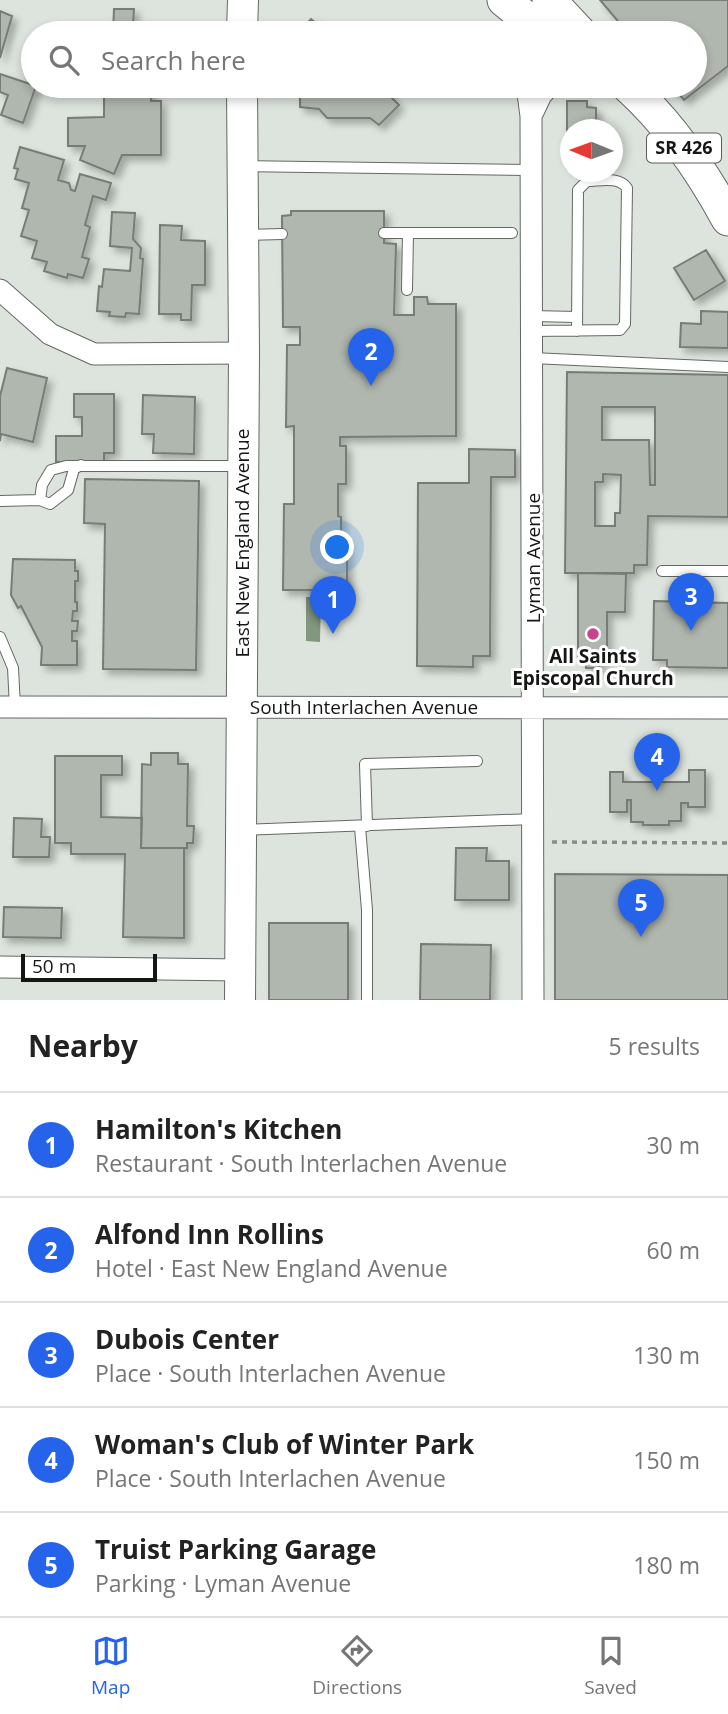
<!DOCTYPE html>
<meta charset="utf-8">
<style>
:root{--surface:#fff;--page:#f2f2f2;--text:#222;--muted:#767676;--line:#e0e0e0;--accent:#2563eb}
body{margin:0;font-family:"Open Sans",sans-serif;background:var(--page);color:var(--text)}
.compass{position:absolute;left:560px;top:119px;width:63px;height:63px;border-radius:50%;background:var(--surface);box-shadow:0 4px 10px #0003;rotate:271deg}
.scale{position:absolute;left:21px;bottom:18px;width:136px;box-sizing:border-box;padding-left:7px;border:4px solid #151715;border-top:0;font-size:19px;line-height:24px;white-space:nowrap;color:#151715;-webkit-text-stroke:5px #fff;paint-order:stroke}
.you{position:absolute;left:338px;top:548px;width:24px;height:24px;margin:-18px;border:5px solid #fff;border-radius:50%;background:#1a73e8;box-shadow:0 0 0 10px #1a73e833}
.badge{display:grid;place-items:center;width:46px;height:46px;border-radius:50%;background:var(--accent);color:#fff;font-size:23px;font-weight:700}
.pin{position:absolute;translate:-50% -58px;filter:drop-shadow(0 2px 4px #0008)}
.pin::after{content:'';position:absolute;top:37px;width:24px;height:21px;background:inherit;clip-path:polygon(0 0,100% 0,50% 100%)}
.list{margin:0;padding:0;list-style:none}
h2{display:flex;justify-content:space-between;align-items:center;height:91px;margin:0;padding:0 28px;font-size:30px}
h2 small{font-size:23px;font-weight:400;color:var(--muted)}
.list li{display:grid;grid-template-columns:46px 1fr auto;gap:21px;align-items:center;box-sizing:border-box;height:105px;padding:0 28px;border-top:2px solid var(--line)}
.list b{display:block;font-size:26px;white-space:nowrap}
.list p{margin:0;font-size:23px;white-space:nowrap;color:var(--muted)}
.list em{font-size:23px;font-style:normal;color:var(--muted)}
.icon{flex:none;width:38px;height:38px;fill:none;stroke:currentColor;stroke-width:2;stroke-linecap:round;stroke-linejoin:round}
.map{position:relative;flex:none;width:728px;height:1000px;overflow:hidden}
.search{position:absolute;background:var(--surface);box-shadow:0 4px 10px #0003;left:21px;right:21px;top:21px;height:77px;display:flex;align-items:center;gap:18px;box-sizing:border-box;padding:0 24px;border-radius:38px;color:var(--muted);font-size:26px}
.sheet{height:616px;background:var(--surface)}
nav{display:flex;justify-content:space-around;align-items:center;box-sizing:border-box;height:98px;border-top:2px solid var(--line);background:var(--surface);font-size:19px;color:var(--muted)}
nav a{display:grid;justify-items:center;gap:4px}
nav .on{color:var(--accent)}
.map>svg:first-child{display:block}
.water{fill:#81977e}
.building{fill:#b0b7af;stroke:#777d76;stroke-width:2;fill-rule:evenodd;filter:url(#shadow)}
.lines{fill:none;stroke-linecap:round;stroke-linejoin:round}
.lane-casing{stroke:#636962;stroke-width:12}
.street-casing{stroke:#636962;stroke-width:23}
.secondary-casing{stroke:#636962;stroke-width:32}
.primary-casing{stroke:#636962;stroke-width:35}
.path{stroke:#878c87;stroke-width:3.5;stroke-dasharray:5 5;stroke-linecap:butt}
.lane{stroke:#fff;stroke-width:10}
.street{stroke:#fff;stroke-width:21}
.secondary{stroke:#fff;stroke-width:30}
.primary{stroke:#fff;stroke-width:33}
.poi-dot{fill:#c94589;stroke:#fff;stroke-width:2.5}
.labels{text-anchor:middle;stroke-width:6;stroke-linejoin:round;paint-order:stroke}
.shield{fill:#fff;stroke:#5b5d5b;stroke-width:2}
.shield-label{font-size:18px;font-weight:bold;fill:#151715}
.street-label{font-size:19px;fill:#151715;stroke:#fff}
.poi-label{font-size:19px;font-weight:bold;fill:#151715;stroke:#fff}
</style>
<div class="map">
<svg width="728" height="1000" viewBox="0 0 728 1000">
<defs>
<filter id="shadow"><feDropShadow dx="5" dy="5" stdDeviation="3.5" flood-color="#0004"/></filter>
</defs>
<rect width="100%" height="100%" fill="#dde4dd"/>
<path class="water" d="M306 597H321L320 642 306 641Z"/>
<path class="building" d="M600 0H728V66L684 100 672 86H695V33H628Z
M114 9H134L133 24 163 25V33H113Z
M0 11 12 16 0 58Z
M311 19 321 27 380 29V33H297Z
M0 74 36 86 23 123 1 115 8 95 0 92Z
M104 86 151 89V101H161V155H122L114 174 80 160 85 146H68V118L104 117Z
M300 86H390V96L399 105 379 125 370 118H327L319 109 300 107Z
M567 101H587V107L596 108V130H570V143H567Z
M20 147 64 160 58 180 69 183 71 190 75 191 80 174 111 183 106 200 93 196 85 225 90 227 82 257 89 259 83 278 68 274 67 278 44 271 47 262 32 258 37 241 21 236 29 210 22 208 29 183 15 179 18 169 14 168Z
M291 211H384V243L396 244 394 315H414V297H427L428 304H456V436L340 437V446H346V484H338V516L341 517V539H347V590H283L284 504H294V426L286 427 287 345H300V327H283L282 216 291 215Z
M112 212 135 213 133 239 141 248 140 258 143 259 139 314 126 313 125 317 109 316 110 312 97 311 99 286 102 287 104 269 130 271 132 248 110 246Z
M160 225 182 226 181 240 205 241V285H192L191 320H181V314H159Z
M706 250 725 281 694 300 674 268Z
M701 311 728 312V348L680 347 681 323 701 324Z
M7 368 47 378 33 442 1 434 0 441V396Z
M567 372 728 375V517L648 516 647 565H634V573H565ZM602 407H655V485H650L649 440H602ZM603 474 621 475 620 513H615V526H595V482H603Z
M74 394H114V453H104V462H56V436H82V417H74Z
M143 395 195 397 194 454 153 453 154 434H142Z
M469 449 515 450V477H491L490 656H473V667L417 666 418 483H469Z
M85 479 199 481 196 670 103 669 105 524 84 523Z
M13 559 75 560V571H78V581H75V602H77V611H73L72 621H78L77 631H72V641H77V665H41L42 647 21 606 18 608 11 595Z
M578 573 626 574 625 612H607V659L600 660 599 668H586V660H583V656H578Z
M654 601 728 603V668L667 667V660H653Z
M151 753H178V764H188L187 826H194L193 843H187V848H141L142 764 151 765Z
M55 756H122V775H101V817L142 818 141 848H184V938L123 937 125 854H71V843H55Z
M689 770H705V807H688V803H681V821H669V825H643V822H631V800H627V812H610V772H623V782H689Z
M14 818 42 819 41 837H50L49 857H13Z
M456 848H487L486 861H509V900H455Z
M555 874 728 875V1000H555Z
M4 907 62 908 61 938 3 937Z
M269 923H348V1000H269Z
M421 944 491 945 490 1000H420Z"/>
<g class="lines">
<g class="lane-casing">
<path id="lane" d="M244 166 531 170
M384 233H512
M247 235 282 234
M407 290 408 233
M531 316 577 317
M532 331 620 330 625 324 627 188C619 176 600 181 587 181L578 190 577 331
M532 358 728 367
M40 500 42 485 51 470 66 466H240
M0 501 40 500 50 504 68 490 74 469 81 465
M662 571H728
M0 637 13 668 15 707
M367 826 365 764 477 761
M360 827 367 910V1000
M242 830 533 819"/>
</g>
<g class="street-casing">
<path id="street" d="M527 86 531 116 533 1000
M531 116 541 95 549 86
M0 290 50 334 94 354 244 353
M0 707 728 708
M0 967 241 970"/>
</g>
<g class="secondary-casing">
<path id="secondary" d="M242 33 243 0
M240 1000 244 353 242 86"/>
</g>
<g class="primary-casing">
<path id="primary" d="M504 0 544 33
M549 0 580 33
M628 86C670 124 701 169 728 219"/>
</g>
<path class="path" d="M552 842 728 843"/>
<use href="#lane" class="lane"/>
<use href="#street" class="street"/>
<use href="#secondary" class="secondary"/>
<use href="#primary" class="primary"/>
</g>
<circle class="poi-dot" cx="593" cy="634" r="7"/>
<g class="labels">
<rect class="shield" x="647" y="133.5" width="74" height="29" rx="5"/>
<g class="shield-label">
<text x="684" y="154">SR 426</text>
</g>
<g class="street-label">
<text transform="translate(242 543) rotate(-90)" y="7">East New England Avenue</text>
<text transform="translate(533 558) rotate(-90)" y="7">Lyman Avenue</text>
<text x="364" y="714">South Interlachen Avenue</text>
</g>
<g class="poi-label">
<text x="593" y="663">All Saints<tspan x="593" dy="22">Episcopal Church</tspan></text>
</g>
</g>
</svg>
<svg class="compass" viewBox="-18 -18 36 36"><path d="M0-13l5 13h-10z" fill="#e53935"/><path d="M0 13l5-13h-10z" fill="#767676"/></svg>
<div class="scale">50 m</div>
<div class="you"></div>
<div class="pin badge" style="left:333px;top:634px">1</div>
<div class="pin badge" style="left:371px;top:386px">2</div>
<div class="pin badge" style="left:691px;top:631px">3</div>
<div class="pin badge" style="left:657px;top:791px">4</div>
<div class="pin badge" style="left:641px;top:937px">5</div>
<div class="search"><svg class="icon" aria-label="search" viewBox="0 0 24 24"><circle cx="10" cy="10" r="6"/><path d="M15 15l6 6"/></svg>Search here</div>
</div>
<section class="sheet">
<h2>Nearby<small>5 results</small></h2>
<ul class="list">
<li><span class="badge">1</span><div><b>Hamilton's Kitchen</b><p>Restaurant · South Interlachen Avenue</p></div><em>30 m</em></li>
<li><span class="badge">2</span><div><b>Alfond Inn Rollins</b><p>Hotel · East New England Avenue</p></div><em>60 m</em></li>
<li><span class="badge">3</span><div><b>Dubois Center</b><p>Place · South Interlachen Avenue</p></div><em>130 m</em></li>
<li><span class="badge">4</span><div><b>Woman's Club of Winter Park</b><p>Place · South Interlachen Avenue</p></div><em>150 m</em></li>
<li><span class="badge">5</span><div><b>Truist Parking Garage</b><p>Parking · Lyman Avenue</p></div><em>180 m</em></li>
</ul>
</section>
<nav>
<a class="on"><svg class="icon" aria-label="map" viewBox="0 0 24 24"><path d="M3 6l6-2 6 2 6-2v14l-6 2-6-2-6 2zM9 4v14M15 6v14"/></svg>Map</a>
<a><svg class="icon" aria-label="directions" viewBox="0 0 24 24"><path d="M12 3l9 9-9 9-9-9zM9 14v-3h6M13 9l2 2-2 2"/></svg>Directions</a>
<a><svg class="icon" aria-label="saved" viewBox="0 0 24 24"><path d="M7 4h10v16l-5-4-5 4z"/></svg>Saved</a>
</nav>
